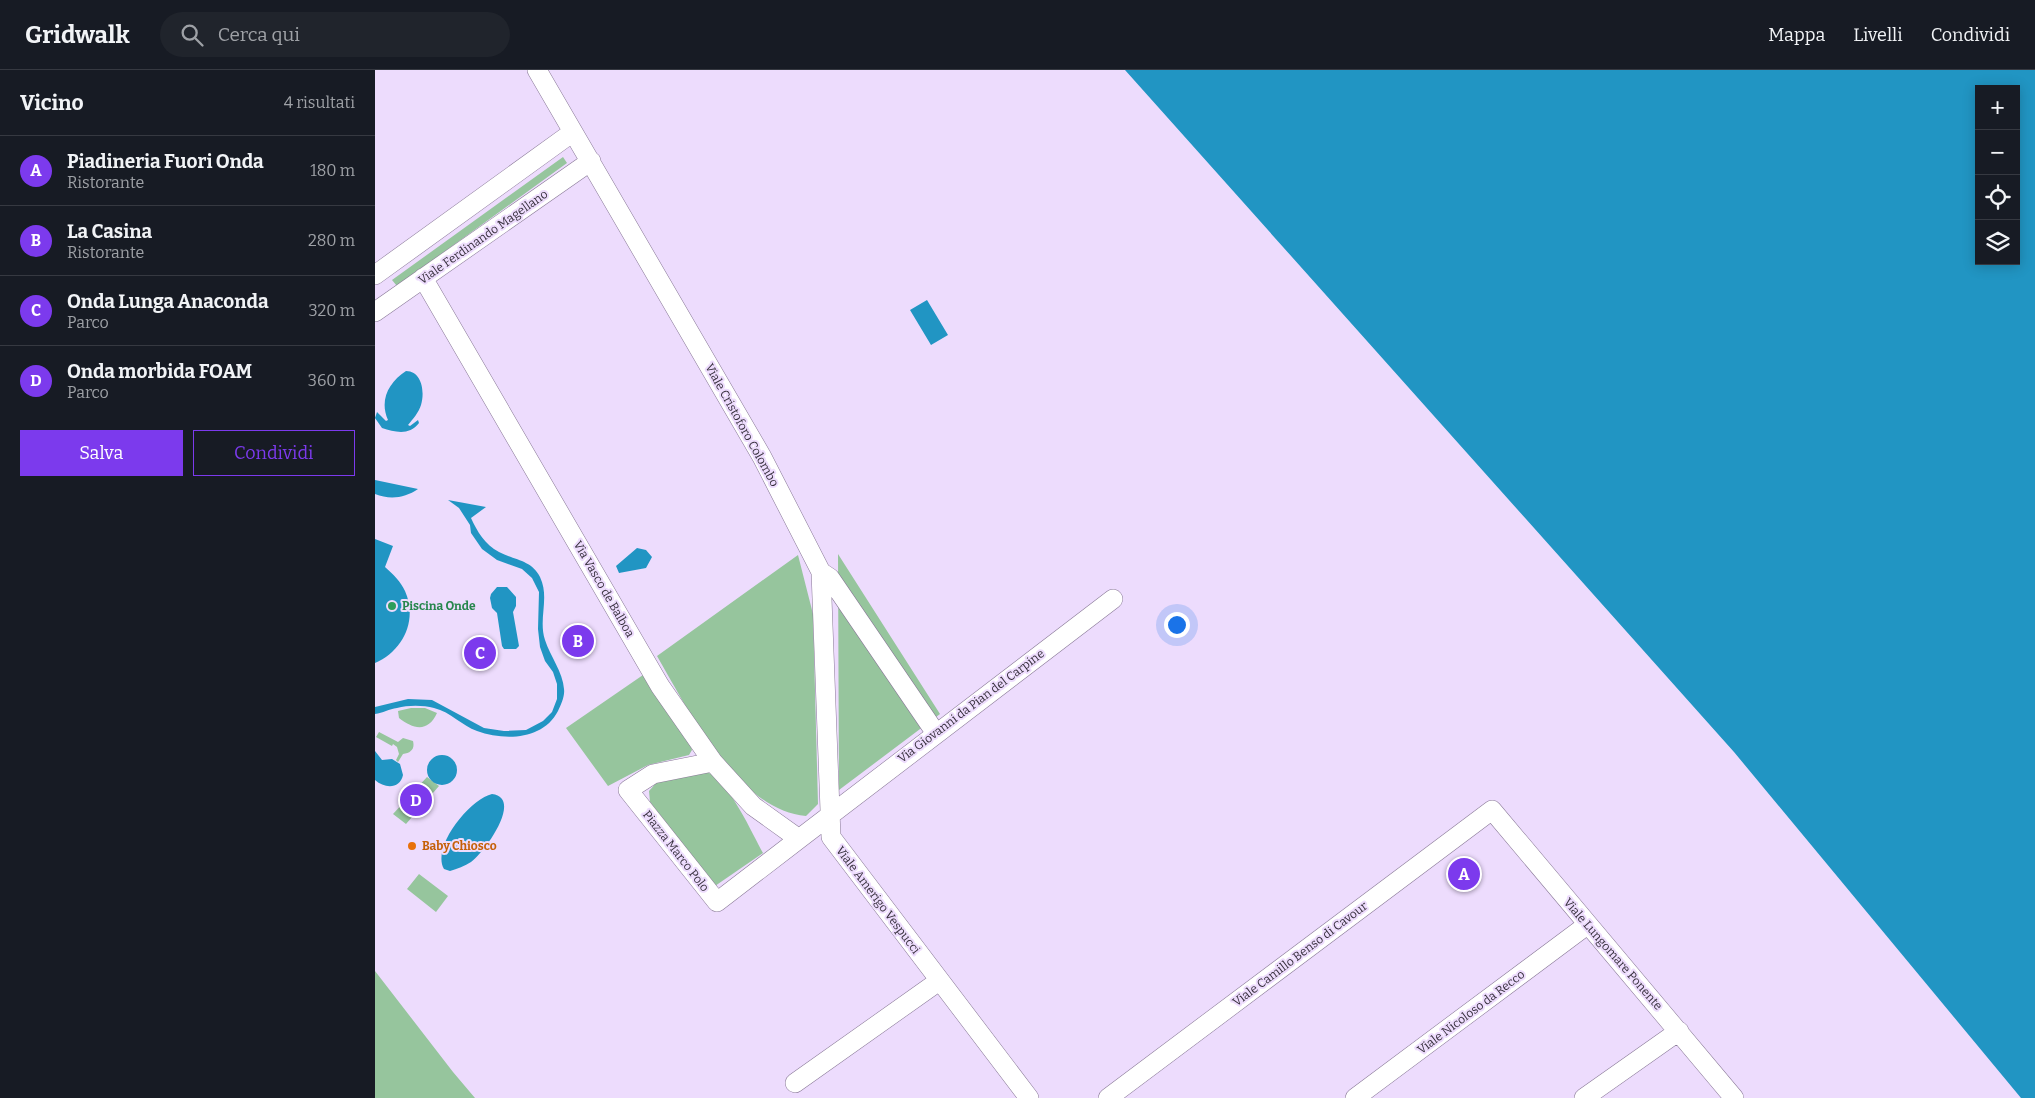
<!DOCTYPE html>
<html lang="it">
<meta charset="utf-8">
<style>
:root{--surface:#171b24;--page:#20242c;--text:#f1f3f6;--muted:#9ea1a6;--line:#363941;--accent:#7c3aed}
body{margin:0;font-family:Bitter,serif;background:var(--page);color:var(--text)}
.controls{position:absolute;right:15px;top:15px;display:grid;overflow:hidden;border-radius:0px;box-shadow:0 2px 12px #0003}
.controls button{width:45px;height:45px;display:grid;place-items:center;padding:0;border:0;border-bottom:1px solid var(--line);background:var(--surface);color:var(--text);font:25px sans-serif}
.you{position:absolute;left:801px;top:554px;width:18px;height:18px;margin:-12px;border:4px solid #fff;border-radius:50%;background:#1a73e8;box-shadow:0 0 0 8px #1a73e833}
.badge{display:grid;place-items:center;width:32px;height:32px;border-radius:50%;background:var(--accent);color:#fff;font-size:16px;font-weight:700}
.pin{position:absolute;translate:-50% -50%;border:2px solid #fff;box-shadow:0 1px 5px #0006}
.list{margin:0;padding:0;list-style:none}
h2{display:flex;justify-content:space-between;align-items:center;height:65px;margin:0;padding:0 20px;font-size:21px}
h2 small{font-size:16px;font-weight:400;color:var(--muted)}
.list li{display:grid;grid-template-columns:32px 1fr auto;gap:15px;align-items:center;box-sizing:border-box;height:70px;padding:0 20px;border-top:1px solid var(--line)}
.list b{display:block;font-size:19px;white-space:nowrap}
.list p{margin:0;font-size:16px;white-space:nowrap;color:var(--muted)}
.list em{font-size:16px;font-style:normal;color:var(--muted)}
.actions{display:flex;gap:10px;padding:15px 20px}
.actions a{flex:1;padding:11px 0;border:1px solid var(--accent);border-radius:0px;text-align:center;font-size:18px;color:var(--accent)}
.actions .main{background:var(--accent);color:#fff}
.icon{flex:none;width:28px;height:28px;fill:none;stroke:currentColor;stroke-width:2;stroke-linecap:round;stroke-linejoin:round}
.map{position:relative;flex:none;width:1660px;height:1028px;overflow:hidden}
header{display:flex;align-items:center;gap:30px;box-sizing:border-box;height:70px;padding:0 25px;background:var(--surface);border-bottom:1px solid var(--line)}
header strong{font-size:24px}
nav{display:flex;gap:28px;margin-inline-start:auto;font-size:18px}
.search{width:350px;height:45px;background:var(--page);display:flex;align-items:center;gap:12px;box-sizing:border-box;padding:0 18px;border-radius:28px;color:var(--muted);font-size:19px}
main{display:flex}
aside{flex:1;background:var(--surface)}
.map>svg:first-child{display:block}
.green{fill:#96c59d}
.water{fill:#2195c3;fill-rule:evenodd}
.lines{fill:none;stroke-linecap:round;stroke-linejoin:round}
.minor-casing{stroke:#897997;stroke-width:20}
.minor{stroke:#fff;stroke-width:19}
.leisure-dot{fill:#2e9e5b;stroke:#eddcfd;stroke-width:2}
.food-dot{fill:#e8710a;stroke:#eddcfd;stroke-width:2}
.labels{text-anchor:middle;stroke-width:4;stroke-linejoin:round;paint-order:stroke}
.street-label{font-size:12px;fill:#362f3c;stroke:#eddcfd}
.leisure-label{font-size:12px;font-weight:bold;fill:#27864d;stroke:#eddcfd;text-anchor:start}
.food-label{font-size:12px;font-weight:bold;fill:#c56008;stroke:#eddcfd;text-anchor:start}
</style>
<header>
<strong>Gridwalk</strong>
<div class="search"><svg class="icon" aria-label="search" viewBox="0 0 24 24"><circle cx="10" cy="10" r="6"/><path d="M15 15l6 6"/></svg>Cerca qui</div>
<nav><a>Mappa</a><a>Livelli</a><a>Condividi</a></nav>
</header>
<main>
<aside>
<h2>Vicino<small>4 risultati</small></h2>
<ul class="list">
<li><span class="badge">A</span><div><b>Piadineria Fuori Onda</b><p>Ristorante</p></div><em>180 m</em></li>
<li><span class="badge">B</span><div><b>La Casina</b><p>Ristorante</p></div><em>280 m</em></li>
<li><span class="badge">C</span><div><b>Onda Lunga Anaconda</b><p>Parco</p></div><em>320 m</em></li>
<li><span class="badge">D</span><div><b>Onda morbida FOAM</b><p>Parco</p></div><em>360 m</em></li>
</ul>
<div class="actions"><a class="main">Salva</a><a>Condividi</a></div>
</aside>
<div class="map">
<svg width="1660" height="1028" viewBox="0 0 1660 1028">
<rect width="100%" height="100%" fill="#eddcfd"/>
<path class="green" d="M188 87 192 93 22 216 17 210Z
M463 484 565 644 464 720Z
M423 485 438 544 443 734 431 746C362 740 313 639 282 586Z
M268 605 315 673 317 680 314 685 273 695 233 716 191 658Z
M36 638H50L62 643C53 663 38 659 24 648L23 641Z
M4 662 23 672 28 668 38 671C40 679 36 683 28 684L23 692 21 690 24 684 22 677 18 674 17 676 1 667Z
M322 702C325 703 330 702 334 703 353 710 378 765 388 783L340 816 275 732 274 721 282 712Z
M52 707 64 716 31 754 18 744Z
M44 804 73 826 61 842 32 819Z
M0 901 78 1002 100 1028H0Z"/>
<path class="water" d="M750 0H1660V1028H1646L1359 682ZM1604 19H1641V191H1604Z
M552 230 573 265 556 275 535 240Z
M31 301C47 301 50 322 46 335 44 342 38 349 33 355L35 356 43 350 44 353C34 366 20 362 7 358L0 348 2 342 11 351 13 350C4 330 14 312 31 301Z
M0 410 43 419C30 428 15 430 0 424Z
M73 430 111 437 96 448C102 461 110 475 124 482 139 490 157 490 165 507 175 528 163 549 170 570 175 586 188 602 189 619 190 626 186 635 183 641 168 670 130 671 102 661 87 656 76 642 59 638 48 635 33 635 22 638 14 639 8 643 0 644V637L33 629 57 630 109 658 129 661 151 660 168 651 177 642 182 629V614L178 602 170 591 165 577 163 559 164 522 157 508 147 499 122 490 107 479 96 463 95 455 84 438Z
M0 469 18 476 10 497C18 504 26 512 30 521 43 550 28 581 0 593Z
M262 478 271 480 277 487 271 498 244 503 241 496Z
M122 517H132L141 527V536L138 542 144 576 141 579H129L127 576 122 543 117 538 115 528 116 524Z
M0 681 7 690 17 689 25 694 28 705C25 719 10 719 0 710Z
M52 700a15 15 0 1 1 30 0a15 15 0 1 1-30 0Z
M117 724C149 728 109 783 96 792 90 796 82 799 75 801L69 799C56 777 95 729 117 724Z"/>
<g class="lines">
<g class="minor-casing">
<path id="minor" d="M162 0 387 387 446 502 456 767 654 1028
M0 205 198 62
M48 208 285 616 338 692 378 736 424 769 738 529
M0 242 216 91
M446 502 455 508 560 662
M338 692 278 704 253 720 342 832 424 769
M420 1013 564 911
M733 1028 1117 740 1359 1028
M980 1028 1212 855
M1209 1028 1304 961"/>
</g>
<use href="#minor" class="minor"/>
</g>
<circle class="leisure-dot" cx="17" cy="536" r="5"/>
<circle class="food-dot" cx="37" cy="776" r="5"/>
<g class="labels">
<g class="street-label">
<text transform="translate(108 167) rotate(-35)" y="4">Viale Ferdinando Magellano</text>
<text transform="translate(367 355) rotate(61)" y="4">Viale Cristoforo Colombo</text>
<text transform="translate(229 519) rotate(60)" y="4">Via Vasco de Balboa</text>
<text transform="translate(596 636) rotate(-37)" y="4">Via Giovanni da Pian del Carpine</text>
<text transform="translate(301 781) rotate(52)" y="4">Piazza Marco Polo</text>
<text transform="translate(503 830) rotate(53)" y="4">Viale Amerigo Vespucci</text>
<text transform="translate(925 884) rotate(-37)" y="4">Viale Camillo Benso di Cavour</text>
<text transform="translate(1238 884) rotate(49)" y="4">Viale Lungomare Ponente</text>
<text transform="translate(1096 942) rotate(-37)" y="4">Viale Nicoloso da Recco</text>
</g>
<g class="leisure-label">
<text x="27" y="540">Piscina Onde</text>
</g>
<g class="food-label">
<text x="47" y="780">Baby Chiosco</text>
</g>
</g>
</svg>
<div class="controls">
<button>+</button>
<button>−</button>
<button><svg class="icon" aria-label="locate" viewBox="0 0 24 24"><circle cx="12" cy="12" r="6"/><path d="M12 2v4M12 18v4M2 12h4M18 12h4"/></svg></button>
<button><svg class="icon" aria-label="layers" viewBox="0 0 24 24"><path d="M12 4l9 5-9 5-9-5zM3 14l9 5 9-5"/></svg></button>
</div>
<div class="you"></div>
<div class="pin badge" style="left:1089px;top:804px">A</div>
<div class="pin badge" style="left:203px;top:571px">B</div>
<div class="pin badge" style="left:105px;top:583px">C</div>
<div class="pin badge" style="left:41px;top:730px">D</div>
</div>
</main>
